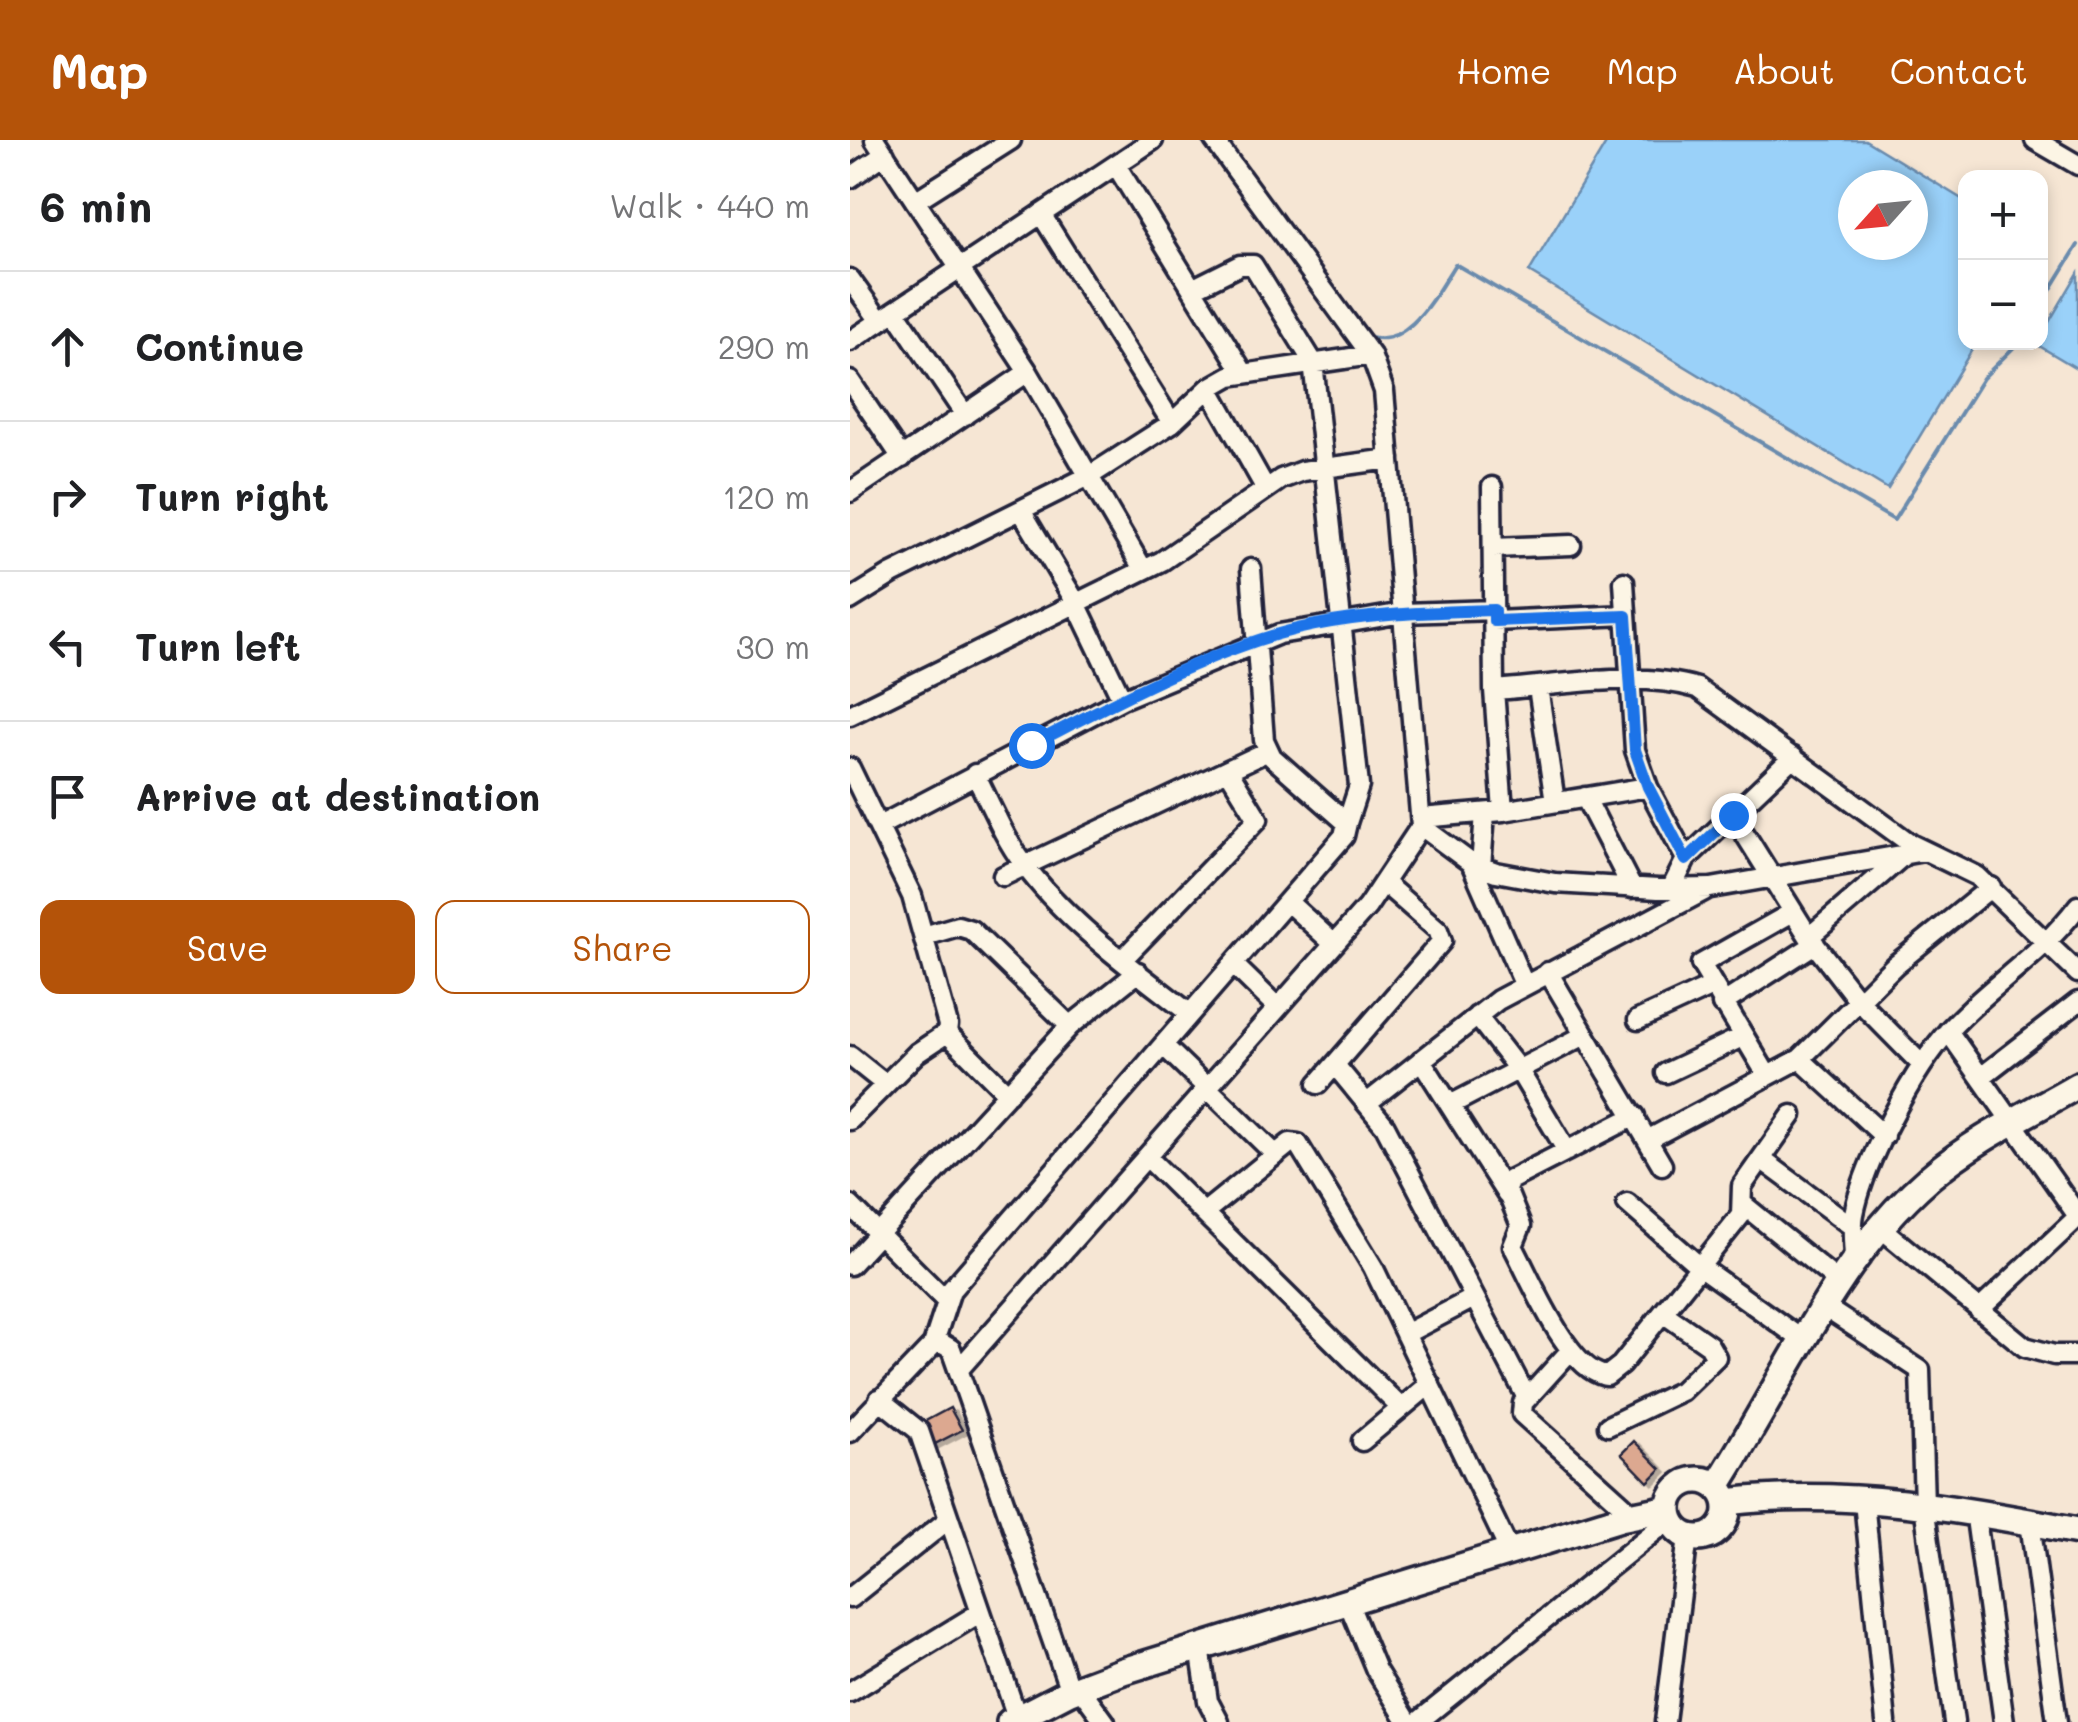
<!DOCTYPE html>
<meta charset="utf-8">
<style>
:root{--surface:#fff;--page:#f6f6f6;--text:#202124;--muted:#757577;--line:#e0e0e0;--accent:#b45309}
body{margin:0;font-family:Mali,sans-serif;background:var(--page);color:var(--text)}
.controls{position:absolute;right:30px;top:30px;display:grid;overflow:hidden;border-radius:20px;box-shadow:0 5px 15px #0003}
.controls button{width:90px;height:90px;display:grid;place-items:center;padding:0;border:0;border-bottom:2px solid var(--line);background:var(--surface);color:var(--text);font:50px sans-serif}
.compass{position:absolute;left:988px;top:30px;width:90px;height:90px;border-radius:50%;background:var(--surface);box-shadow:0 5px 15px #0003;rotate:243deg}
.stop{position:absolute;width:30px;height:30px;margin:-22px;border:8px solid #1a73e8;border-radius:50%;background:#fff}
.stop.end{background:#1a73e8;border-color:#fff;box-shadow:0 2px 10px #0008}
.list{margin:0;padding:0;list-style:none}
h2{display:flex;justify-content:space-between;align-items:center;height:130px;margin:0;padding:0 40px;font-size:42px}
h2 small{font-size:32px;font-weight:400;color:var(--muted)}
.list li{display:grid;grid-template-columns:65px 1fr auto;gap:30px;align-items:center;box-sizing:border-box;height:150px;padding:0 40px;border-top:2px solid var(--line)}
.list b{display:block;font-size:38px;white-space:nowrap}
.list em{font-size:32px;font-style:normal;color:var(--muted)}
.actions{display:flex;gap:20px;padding:30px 40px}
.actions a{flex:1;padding:22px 0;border:2px solid var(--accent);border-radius:20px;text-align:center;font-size:35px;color:var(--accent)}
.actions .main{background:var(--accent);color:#fff}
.icon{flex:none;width:55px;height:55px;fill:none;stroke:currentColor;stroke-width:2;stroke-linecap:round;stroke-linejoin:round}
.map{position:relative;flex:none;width:1228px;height:1582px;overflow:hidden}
header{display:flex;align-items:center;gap:60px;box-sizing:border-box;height:140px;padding:0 50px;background:var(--accent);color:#fff}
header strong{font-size:48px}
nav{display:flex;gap:55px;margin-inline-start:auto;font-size:35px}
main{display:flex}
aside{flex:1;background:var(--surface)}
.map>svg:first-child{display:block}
.water{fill:#9ad1f9;stroke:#6a8bad;stroke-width:2.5;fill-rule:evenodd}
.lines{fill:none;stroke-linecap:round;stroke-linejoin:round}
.stream{stroke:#6a8bad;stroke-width:4}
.building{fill:#dca890;stroke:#22223b;stroke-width:2.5;filter:url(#shadow)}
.street-casing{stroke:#22223b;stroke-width:25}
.secondary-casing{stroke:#22223b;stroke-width:32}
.street{stroke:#fcf5e5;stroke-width:18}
.secondary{stroke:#fcf5e5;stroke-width:25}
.route{stroke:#1a73e8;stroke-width:12}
</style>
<header>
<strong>Map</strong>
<nav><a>Home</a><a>Map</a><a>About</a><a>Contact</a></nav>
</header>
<main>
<aside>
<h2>6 min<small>Walk · 440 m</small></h2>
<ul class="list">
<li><svg class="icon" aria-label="ahead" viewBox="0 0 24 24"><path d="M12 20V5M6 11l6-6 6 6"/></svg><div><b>Continue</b></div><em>290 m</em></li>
<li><svg class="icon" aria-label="right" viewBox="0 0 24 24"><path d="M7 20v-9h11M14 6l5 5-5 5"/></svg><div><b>Turn right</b></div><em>120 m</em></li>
<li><svg class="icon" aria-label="left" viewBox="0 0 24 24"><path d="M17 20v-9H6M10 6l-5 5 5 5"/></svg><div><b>Turn left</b></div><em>30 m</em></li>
<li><svg class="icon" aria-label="arrive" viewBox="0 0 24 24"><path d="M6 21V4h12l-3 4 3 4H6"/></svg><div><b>Arrive at destination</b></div></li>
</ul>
<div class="actions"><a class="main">Save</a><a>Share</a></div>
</aside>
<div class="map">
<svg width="1228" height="1582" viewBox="0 0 1228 1582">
<defs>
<filter id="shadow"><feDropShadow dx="5.5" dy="3" stdDeviation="0" flood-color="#0004"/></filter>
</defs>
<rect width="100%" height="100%" fill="#f6e6d4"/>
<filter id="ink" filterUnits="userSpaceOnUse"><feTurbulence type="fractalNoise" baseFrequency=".01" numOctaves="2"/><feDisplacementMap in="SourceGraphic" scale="20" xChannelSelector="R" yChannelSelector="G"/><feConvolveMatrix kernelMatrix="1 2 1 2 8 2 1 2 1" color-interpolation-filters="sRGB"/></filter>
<g filter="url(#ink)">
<path class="water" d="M758 0H1015L1115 61 1116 202 1126 203 1038 349 679 132ZM1003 45H1063V105H1003Z
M1228 133V229L1186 204Z"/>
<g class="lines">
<path class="stream" d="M389 20 493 161
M1190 167 1228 105
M514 194C555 215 586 154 605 124L1044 380 1133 238 1169 202"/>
</g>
<path class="building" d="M100 1268 112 1290 79 1307 68 1285Z
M784 1301 811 1329 798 1342 771 1314Z"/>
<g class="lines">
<g class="street-casing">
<path id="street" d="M25 0 178 232 293 429
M1185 0 1228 25
M266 25 393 232
M0 38 35 14
M65 61 161 0
M191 74 322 283
M0 139 30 181
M342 149 390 125H403L463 222 509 646 497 683
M45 171 115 275
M0 201 303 0
M0 241 52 318
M359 248 416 349
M642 347 644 550 653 671
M0 352 178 232
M172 372 225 461 272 559
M643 408 721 405
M774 442 785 610 798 647 836 719 821 749
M0 460 42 434 241 335 322 283 359 248 380 236 521 215
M644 481 776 475
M688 547 705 662
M644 550C708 546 786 530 847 548L1061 704 1127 736 1228 833
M0 575 312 421 431 339 452 331 540 319
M0 628 62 756 98 885 97 893 67 913 0 980
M125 634C140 663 153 696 173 723 216 782 283 829 340 874
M735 657 782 748
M883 675 959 797 1007 859 1072 925
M571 678 653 671 798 647
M31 685 272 559 429 494 553 473 644 470
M571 686 621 723 646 732 705 743 808 749 861 748 1074 711
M836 719 943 617
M621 723 674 844
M631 727 635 673
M153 736 418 611
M439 763 484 804
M74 796 108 786 121 790 220 886
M959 797 1054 715
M272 820 408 679 378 630
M384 825 428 868
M698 832 812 1025
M872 864 965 804
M627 876 668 929 717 1011
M788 880 862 846
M1098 891 1228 1076
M97 893 158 954
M313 905 426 1015
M0 916 35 944
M950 919 1034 996
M571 920 657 1055
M485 925 535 986 677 1258
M816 933 892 897
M917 935 851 824 943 772
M1131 937 1228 862
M468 944 592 801 588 790 534 743
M517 963 648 860 854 751
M600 965 735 895
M785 976 660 1040 656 1049 671 1086 663 1106C681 1139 718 1232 757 1236L771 1225 891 1075 892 1046 942 975
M799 999 950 919 1045 825 1141 747
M297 1017 551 1268
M911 1019 1003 1087
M777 1063 849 1126 954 1201
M0 1065 95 1160
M895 1066 991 1144
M356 1071 440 1003 448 1004 523 1127 660 1412
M1032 1089 1175 1207 1204 1215H1228
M1004 1120C1004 1106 1001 1089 1004 1074 1014 1022 1064 928 1100 889 1142 843 1187 820 1228 766
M0 1125 220 886 288 832
M976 1168 1070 1230 1074 1365 1104 1582
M1129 1170 1228 1077
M555 1194 622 1159
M83 1205 101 1150 494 696 497 683 422 617 414 600 401 429
M720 1211 673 1263 672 1274 784 1375
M110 1228 517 767 571 686 534 251 521 215 364 0
M29 1259 69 1291 167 1577
M758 1286 831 1251 866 1217 859 1205 813 1173
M0 1292 83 1205 91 1203 101 1209 220 1551
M512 1301 580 1244
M1014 1361 1036 1582
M1125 1371 1154 1582
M1180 1382 1207 1582
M0 1458 99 1379
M498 1462 526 1530 558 1582
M350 1507 358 1561 369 1582
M230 1548 255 1582
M0 1552 131 1472
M568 1582 820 1379
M815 1582 838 1396"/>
</g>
<g class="secondary-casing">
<path id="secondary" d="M819 1369a29 29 0 1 1 58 0a29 29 0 1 1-58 0Z
M867 1346C933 1243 985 1119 1079 1038 1123 1000 1178 974 1228 945
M877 1362C995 1348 1112 1369 1228 1391
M160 1582 220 1551 273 1531 770 1378 819 1368"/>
</g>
<use href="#street" class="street"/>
<use href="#secondary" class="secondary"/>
</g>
</g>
<g class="lines" filter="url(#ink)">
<path class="route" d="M181 605C261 564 360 510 447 489 511 474 578 472 644 470V481L776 476 785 610 798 647 836 720 883 675"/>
</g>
</svg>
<div class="controls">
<button>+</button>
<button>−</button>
</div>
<svg class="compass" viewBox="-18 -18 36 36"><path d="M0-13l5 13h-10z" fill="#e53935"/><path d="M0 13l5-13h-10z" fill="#757577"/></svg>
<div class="stop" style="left:181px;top:605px"></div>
<div class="stop end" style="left:883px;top:675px"></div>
</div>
</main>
